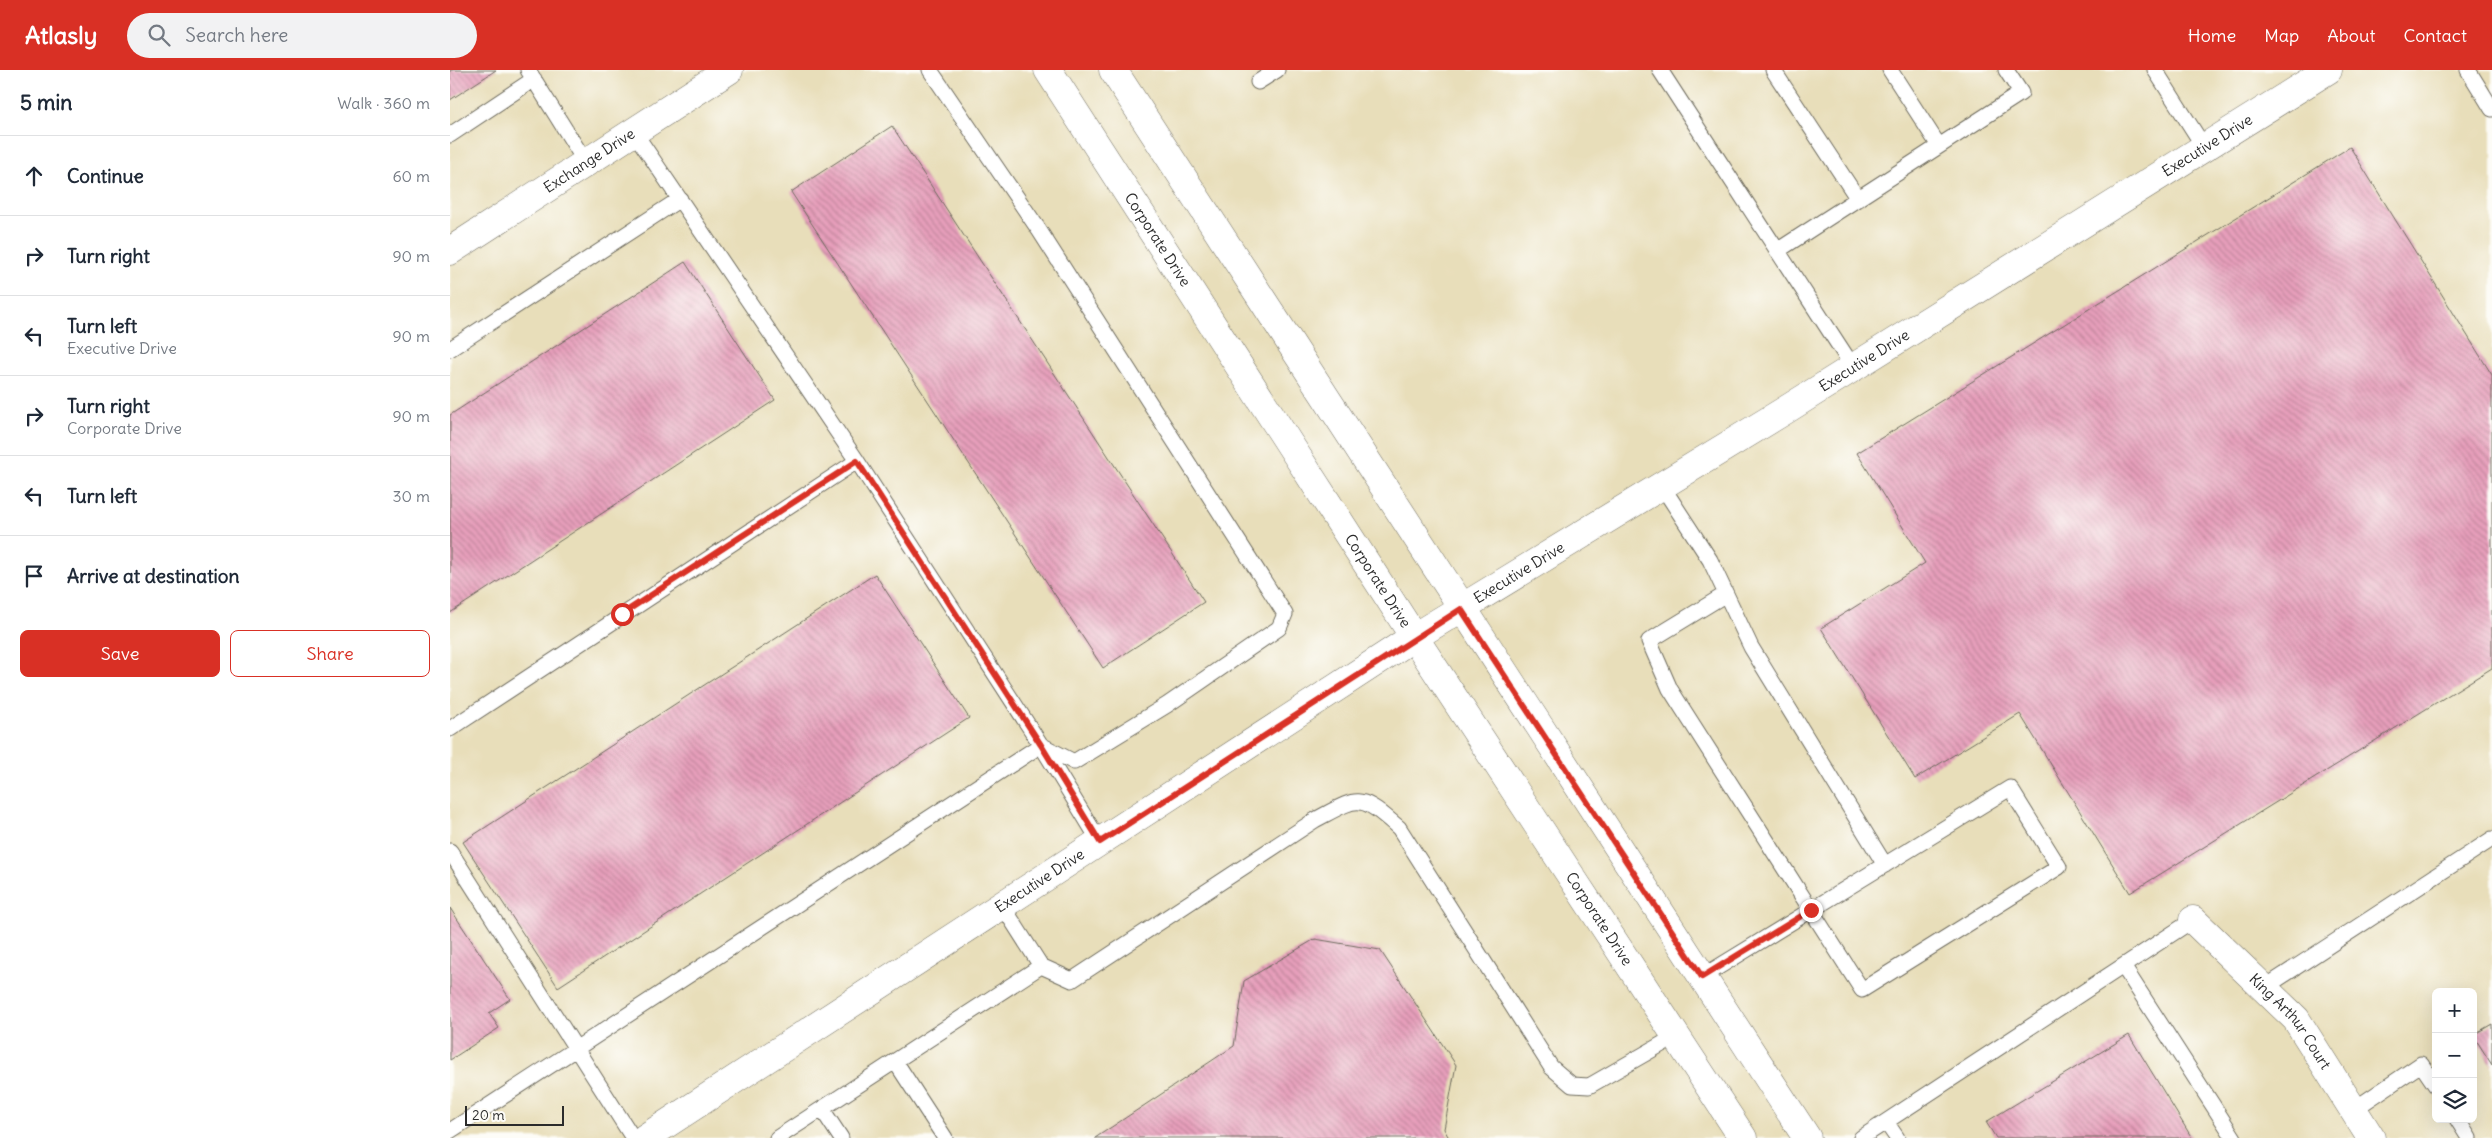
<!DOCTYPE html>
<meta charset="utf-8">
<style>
:root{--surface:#fff;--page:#f2f2f3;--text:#1f2937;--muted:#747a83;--line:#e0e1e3;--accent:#d93025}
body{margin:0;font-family:Delius,sans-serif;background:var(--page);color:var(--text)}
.controls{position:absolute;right:15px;bottom:15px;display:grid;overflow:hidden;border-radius:8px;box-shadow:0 5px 20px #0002}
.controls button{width:45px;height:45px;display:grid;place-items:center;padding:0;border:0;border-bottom:1px solid var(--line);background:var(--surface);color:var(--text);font:25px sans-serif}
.scale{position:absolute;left:15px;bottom:12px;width:99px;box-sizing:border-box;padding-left:5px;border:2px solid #2b2b2b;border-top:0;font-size:14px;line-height:18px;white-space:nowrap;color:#2b2b2b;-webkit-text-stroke:4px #fdfcf7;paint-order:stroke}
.stop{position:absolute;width:15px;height:15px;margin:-11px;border:4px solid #d93025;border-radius:50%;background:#fff}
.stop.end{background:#d93025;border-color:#fff;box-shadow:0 1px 5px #0008}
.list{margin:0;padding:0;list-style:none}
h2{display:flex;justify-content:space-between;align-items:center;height:65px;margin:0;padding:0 20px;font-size:21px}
h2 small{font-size:16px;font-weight:400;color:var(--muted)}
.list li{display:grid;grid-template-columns:32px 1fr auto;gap:15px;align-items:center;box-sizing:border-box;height:80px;padding:0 20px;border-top:1px solid var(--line)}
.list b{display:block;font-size:19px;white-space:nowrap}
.list p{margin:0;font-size:16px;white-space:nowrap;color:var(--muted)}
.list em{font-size:16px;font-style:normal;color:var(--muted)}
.actions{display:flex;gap:10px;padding:15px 20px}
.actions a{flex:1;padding:11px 0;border:1px solid var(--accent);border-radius:8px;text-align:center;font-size:18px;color:var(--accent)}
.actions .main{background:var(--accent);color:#fff}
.icon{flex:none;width:28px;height:28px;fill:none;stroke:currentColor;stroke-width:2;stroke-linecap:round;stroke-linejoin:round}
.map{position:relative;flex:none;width:2042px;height:1068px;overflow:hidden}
header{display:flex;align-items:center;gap:30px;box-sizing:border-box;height:70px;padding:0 25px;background:var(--accent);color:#fff}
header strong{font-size:24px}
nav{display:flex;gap:28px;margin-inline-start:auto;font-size:18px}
.search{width:350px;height:45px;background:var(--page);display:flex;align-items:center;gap:12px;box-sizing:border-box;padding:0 18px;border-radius:28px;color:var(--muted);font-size:19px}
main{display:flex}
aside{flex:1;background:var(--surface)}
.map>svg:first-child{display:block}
.building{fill:url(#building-back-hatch)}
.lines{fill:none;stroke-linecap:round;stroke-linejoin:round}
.service-casing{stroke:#6d6a5d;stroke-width:17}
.minor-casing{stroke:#6d6a5d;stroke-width:29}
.tertiary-casing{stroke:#6d6a5d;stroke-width:29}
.service{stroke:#fff;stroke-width:15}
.minor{stroke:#fff;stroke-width:28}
.tertiary{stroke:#fff;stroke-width:28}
.route{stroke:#d93025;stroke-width:6}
.labels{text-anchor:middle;stroke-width:4;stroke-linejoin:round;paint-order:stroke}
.street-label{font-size:15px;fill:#2b2b2b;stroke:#fdfcf7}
</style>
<header>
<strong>Atlasly</strong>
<div class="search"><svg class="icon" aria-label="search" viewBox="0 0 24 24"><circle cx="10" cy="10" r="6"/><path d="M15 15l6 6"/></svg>Search here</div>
<nav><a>Home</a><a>Map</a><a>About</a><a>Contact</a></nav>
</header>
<main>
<aside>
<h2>5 min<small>Walk · 360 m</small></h2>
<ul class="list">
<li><svg class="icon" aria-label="ahead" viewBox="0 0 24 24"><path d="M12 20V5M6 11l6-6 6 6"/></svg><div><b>Continue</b></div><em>60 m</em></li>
<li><svg class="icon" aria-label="right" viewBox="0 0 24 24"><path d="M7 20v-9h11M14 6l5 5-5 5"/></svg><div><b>Turn right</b></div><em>90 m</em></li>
<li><svg class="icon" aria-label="left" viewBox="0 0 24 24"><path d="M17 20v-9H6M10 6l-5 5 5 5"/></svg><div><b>Turn left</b><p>Executive Drive</p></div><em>90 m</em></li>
<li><svg class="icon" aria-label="right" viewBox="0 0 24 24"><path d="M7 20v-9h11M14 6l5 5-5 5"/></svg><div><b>Turn right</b><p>Corporate Drive</p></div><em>90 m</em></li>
<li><svg class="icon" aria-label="left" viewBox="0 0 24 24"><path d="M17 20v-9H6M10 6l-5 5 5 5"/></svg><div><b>Turn left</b></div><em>30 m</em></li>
<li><svg class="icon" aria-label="arrive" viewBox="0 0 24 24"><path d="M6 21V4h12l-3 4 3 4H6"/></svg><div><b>Arrive at destination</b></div></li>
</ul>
<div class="actions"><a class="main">Save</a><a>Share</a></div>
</aside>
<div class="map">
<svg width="2042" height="1068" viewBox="0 0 2042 1068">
<defs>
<pattern id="building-back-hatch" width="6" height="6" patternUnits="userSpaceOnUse" patternTransform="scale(1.25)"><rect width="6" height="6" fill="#e79fbb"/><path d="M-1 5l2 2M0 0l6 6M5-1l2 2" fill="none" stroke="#bb8298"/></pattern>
</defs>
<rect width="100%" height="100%" fill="#fdfcf7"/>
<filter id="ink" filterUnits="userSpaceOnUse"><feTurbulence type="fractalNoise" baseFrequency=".02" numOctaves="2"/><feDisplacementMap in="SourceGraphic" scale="10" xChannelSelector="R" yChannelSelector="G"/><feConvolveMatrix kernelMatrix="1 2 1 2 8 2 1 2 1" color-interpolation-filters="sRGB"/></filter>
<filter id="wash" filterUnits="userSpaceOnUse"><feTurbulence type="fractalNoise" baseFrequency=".0096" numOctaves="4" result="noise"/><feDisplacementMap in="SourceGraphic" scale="20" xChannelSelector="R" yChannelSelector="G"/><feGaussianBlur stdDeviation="1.12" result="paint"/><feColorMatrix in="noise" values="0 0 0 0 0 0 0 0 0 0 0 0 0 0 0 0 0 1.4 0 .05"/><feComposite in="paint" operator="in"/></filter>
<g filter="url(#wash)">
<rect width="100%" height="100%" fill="#e8deba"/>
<g id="blocks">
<path class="building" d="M0 0H46L0 30Z
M442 56 754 532 653 598 341 122Z
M1900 77 2042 305V598L1680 823 1570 644 1465 709 1371 558 1475 493 1407 383Z
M235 192 325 330 0 543V345Z
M425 504 519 648 108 917 13 772Z
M0 838 60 929 39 943 49 958 0 990Z
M865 869 930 880 1006 995 994 1059 999 1068H645L784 976 794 911Z
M2042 954V995L2023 965Z
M1679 965 1742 1068H1546L1536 1052Z"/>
</g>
</g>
<g filter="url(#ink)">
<use href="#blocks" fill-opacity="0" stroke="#6d6a5d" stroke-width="1"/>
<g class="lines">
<g class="service-casing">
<path id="service" d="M78 0 136 93
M480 0 589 160 835 544 829 558 717 635 624 692 591 675
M1210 0 1403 297
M1323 0 1408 129
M1440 0 1489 76
M1705 0 1754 77
M2018 0 2042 39
M808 12 827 0
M184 62 407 391
M0 65 84 9
M1327 181 1571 23 1556 0
M0 279 230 129
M1212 416 1260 490 1301 577 1435 795
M0 659 407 391 591 675 650 772
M0 781 183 1068
M552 835 591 896 622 910 865 750C910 726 909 723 949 758L1101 997 1122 1015 1139 1016 1226 966
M1673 896 1784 1068
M1252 907C1355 844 1457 781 1560 718L1609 797 1412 920 1220 619 1199 571 1276 524
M1814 918 2042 769
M445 991 495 1068
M372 1039 391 1068
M1903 1040 1971 994 1986 1016
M2007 1049 2019 1068
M1436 1052 1447 1068
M0 1061 591 675
M327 1068 591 896
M1411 1068 1743 850"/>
</g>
<g class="minor-casing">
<g id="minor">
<path id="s1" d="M0 181 279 0"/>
<path id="s2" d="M1743 850 1846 949 1921 1068"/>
<path id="s3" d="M195 1068 964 567 1334 341 1878 0"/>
</g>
</g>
<g class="tertiary-casing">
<g id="tertiary">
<path id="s4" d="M598 0 964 567 1293 1068"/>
<path d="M663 0 1357 1068"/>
</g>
</g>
<use href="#service" class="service"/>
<use href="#minor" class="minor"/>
<use href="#tertiary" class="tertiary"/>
</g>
</g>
<g class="lines" filter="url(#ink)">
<path class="route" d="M172 544 407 391 591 675 650 772 1011 539 1252 907 1361 840"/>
</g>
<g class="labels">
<g class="street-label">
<text dy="5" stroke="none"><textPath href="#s3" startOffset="1851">Executive Drive</textPath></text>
<text dy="5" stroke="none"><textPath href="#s1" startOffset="166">Exchange Drive</textPath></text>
<text dy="5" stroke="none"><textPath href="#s4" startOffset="202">Corporate Drive</textPath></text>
<text dy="5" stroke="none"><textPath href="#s3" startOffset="1446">Executive Drive</textPath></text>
<text dy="5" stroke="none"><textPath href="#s3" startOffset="1041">Executive Drive</textPath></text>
<text dy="5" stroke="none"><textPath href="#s4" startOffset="608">Corporate Drive</textPath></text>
<text dy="5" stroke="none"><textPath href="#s3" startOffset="471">Executive Drive</textPath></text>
<text dy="5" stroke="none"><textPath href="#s4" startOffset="1012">Corporate Drive</textPath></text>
<text dy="5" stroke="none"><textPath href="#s2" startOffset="141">King Arthur Court</textPath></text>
</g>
</g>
</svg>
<div class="controls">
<button>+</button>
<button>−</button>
<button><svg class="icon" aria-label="layers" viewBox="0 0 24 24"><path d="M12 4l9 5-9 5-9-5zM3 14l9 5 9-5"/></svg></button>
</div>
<div class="scale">20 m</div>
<div class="stop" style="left:172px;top:544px"></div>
<div class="stop end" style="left:1361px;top:840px"></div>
</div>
</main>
